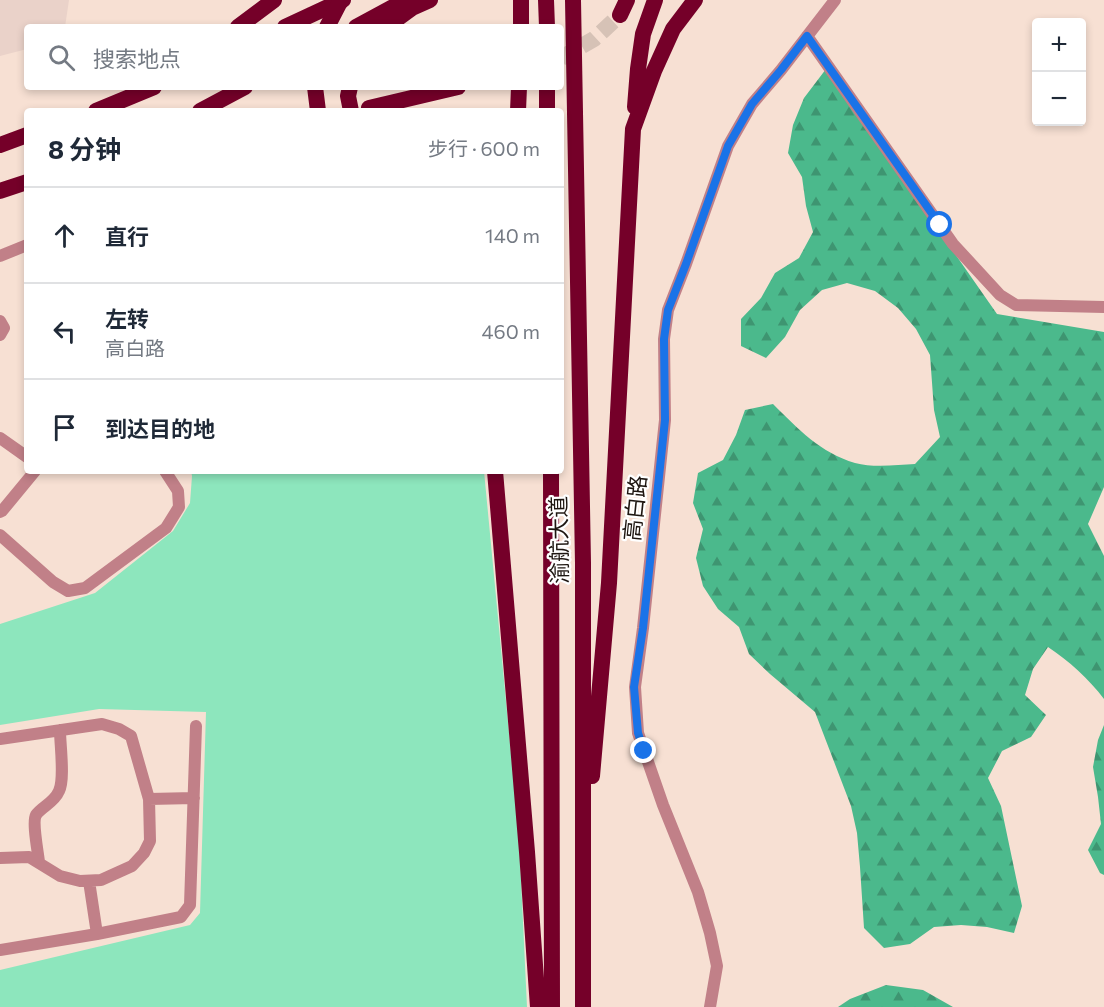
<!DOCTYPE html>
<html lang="zh">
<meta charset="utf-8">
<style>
:root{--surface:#fff;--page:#f2f2f3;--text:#1f2937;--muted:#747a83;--line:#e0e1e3}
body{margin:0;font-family:Commissioner,"Noto Sans SC",sans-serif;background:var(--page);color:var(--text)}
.controls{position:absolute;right:18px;top:18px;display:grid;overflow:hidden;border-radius:6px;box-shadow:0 3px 9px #0003}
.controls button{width:54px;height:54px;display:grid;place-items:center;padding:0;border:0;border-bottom:2px solid var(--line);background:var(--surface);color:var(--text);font:30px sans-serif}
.stop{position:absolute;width:18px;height:18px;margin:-14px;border:4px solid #1a73e8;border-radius:50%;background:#fff}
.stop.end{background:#1a73e8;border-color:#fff;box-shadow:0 2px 6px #0008}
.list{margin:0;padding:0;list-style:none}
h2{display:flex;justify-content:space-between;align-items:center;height:78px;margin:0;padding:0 24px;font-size:26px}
h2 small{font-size:20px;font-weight:400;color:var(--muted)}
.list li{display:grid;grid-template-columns:39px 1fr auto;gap:18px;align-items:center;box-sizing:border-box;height:96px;padding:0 24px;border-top:2px solid var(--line)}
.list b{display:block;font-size:22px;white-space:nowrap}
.list p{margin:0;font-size:20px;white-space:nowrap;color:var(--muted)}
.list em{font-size:20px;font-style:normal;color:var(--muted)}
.icon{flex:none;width:33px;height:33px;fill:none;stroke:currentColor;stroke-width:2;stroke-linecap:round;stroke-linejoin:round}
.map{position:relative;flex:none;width:1104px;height:1007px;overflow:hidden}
.search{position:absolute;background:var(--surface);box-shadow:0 3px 9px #0003;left:24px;top:24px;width:540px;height:66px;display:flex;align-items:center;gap:15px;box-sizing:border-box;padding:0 21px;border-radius:6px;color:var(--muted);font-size:22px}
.panel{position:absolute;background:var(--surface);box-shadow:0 3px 9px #0003;left:24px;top:108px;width:540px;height:366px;border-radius:6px}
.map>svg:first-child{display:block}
.medical{fill:#ead2c9}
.forest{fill:url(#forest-firs)}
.park{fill:#8de6bd}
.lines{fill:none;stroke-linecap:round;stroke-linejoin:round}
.highway-tunnel{stroke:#d6c2b6;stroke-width:16;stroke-dasharray:16 8;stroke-linecap:butt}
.minor{stroke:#c18088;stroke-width:12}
.highway{stroke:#750029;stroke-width:16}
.highway-bridge{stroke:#750029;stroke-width:16}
.route{stroke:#1a73e8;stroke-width:8}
.labels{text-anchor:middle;stroke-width:4.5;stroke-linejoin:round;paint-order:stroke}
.street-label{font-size:22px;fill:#1e1611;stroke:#fff}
</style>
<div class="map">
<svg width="1104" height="1007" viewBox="0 0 1104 1007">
<defs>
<pattern id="forest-firs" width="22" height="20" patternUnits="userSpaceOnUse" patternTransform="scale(1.5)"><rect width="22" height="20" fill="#4bb98c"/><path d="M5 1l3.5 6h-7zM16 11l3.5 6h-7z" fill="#3e9571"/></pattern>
</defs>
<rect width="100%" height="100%" fill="#f7e0d3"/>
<path class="medical" d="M0 0H69L65 27H27V49L0 56Z"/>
<path class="forest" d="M826 69 997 314 1104 332V487L1088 524 1104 556V699C1089 679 1069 661 1048 647L1033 669 1025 695 1046 715 1031 737 1002 751 988 778 1001 806 1022 906 1014 933 987 927 961 925 934 927 910 944 884 948 864 928 860 867 857 833 851 806 815 712 770 674 749 654 739 627 718 609 703 586 696 558 703 529 693 503 698 473 723 460 736 435 745 410 773 404C798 429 821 453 855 463 873 468 897 465 915 464L940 437 934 410 930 355 916 329 898 308 875 291 847 283 822 290 800 310 785 337 766 358 741 346V319L761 298 775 273 799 258 813 232 806 206 802 177 788 153 793 125 804 98Z
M1104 725V875L1100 873 1088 850 1101 824 1098 797 1093 767 1098 740Z
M886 985 923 990 953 1007H838L850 999Z"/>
<path class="park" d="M191 471H484L519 837 527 1007H0V970L190 925 200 913 206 712 99 709 0 725V624L95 593 173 531 190 503 192 476Z"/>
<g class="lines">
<path class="highway-tunnel" d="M561 58 594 39 620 15"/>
<path class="minor" d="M807 36 953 244 1000 295 1016 305 1104 307
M0 256 27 245
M0 321 4 328 0 335
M0 438 27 457
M0 512 2 511 35 471
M0 535 53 582 68 591 85 588 166 528 179 507 178 491 165 471
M0 739 102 724 119 729 131 736 149 799 150 841 144 853 132 866 101 880 80 881 60 876 29 857 0 858
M149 799 194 798
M39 862C38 852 32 822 36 815 41 807 54 803 59 791 65 779 60 745 60 730
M89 881 97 934
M0 950 97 934 181 917 190 905 196 726
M710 1007 717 966 710 933 698 892 663 805 638 733 635 687 643 628 665 420 664 339 668 310 686 264 728 146 752 104 781 70 835 0"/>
<path class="highway" d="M546 0 547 27
M573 0 583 563V1007
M620 15 627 0
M238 27 274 0
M285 27 343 0
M356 27 406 0
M386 27 412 8 430 0
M521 27V0
M315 87 318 111
M350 87 348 96 351 111
M547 87V111
M635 107 638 69 643 34 655 0
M369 108 458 87
M96 111 154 87
M200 111 245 87
M518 111 519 87
M0 145 27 135
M0 191 27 182
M495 471 527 852 538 1007
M551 471 552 1007
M592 776 609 583 633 129 654 71 673 29 695 0"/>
<path class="highway-bridge" d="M327 27 341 0"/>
</g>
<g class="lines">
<path class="route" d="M644 751 638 733 634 687 643 628 665 420 664 339 668 310 686 264 728 146 752 104 781 70 807 36 940 225"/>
</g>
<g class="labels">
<g class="street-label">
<text transform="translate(635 508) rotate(-84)" y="8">高白路</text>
<text transform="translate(559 540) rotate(-91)" y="8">渝航大道</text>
</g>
</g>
</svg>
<div class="controls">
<button>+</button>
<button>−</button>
</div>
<div class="stop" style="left:940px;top:225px"></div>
<div class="stop end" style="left:644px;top:751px"></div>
<div class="search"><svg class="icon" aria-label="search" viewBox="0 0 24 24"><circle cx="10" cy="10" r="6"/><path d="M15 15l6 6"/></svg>搜索地点</div>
<section class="panel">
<h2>8 分钟<small>步行 · 600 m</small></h2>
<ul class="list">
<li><svg class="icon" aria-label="ahead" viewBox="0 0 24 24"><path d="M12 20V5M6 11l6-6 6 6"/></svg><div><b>直行</b></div><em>140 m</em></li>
<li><svg class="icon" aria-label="left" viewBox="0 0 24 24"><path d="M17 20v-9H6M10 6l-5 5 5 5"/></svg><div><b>左转</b><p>高白路</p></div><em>460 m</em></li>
<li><svg class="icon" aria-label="arrive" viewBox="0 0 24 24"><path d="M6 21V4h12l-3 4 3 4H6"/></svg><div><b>到达目的地</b></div></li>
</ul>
</section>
</div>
